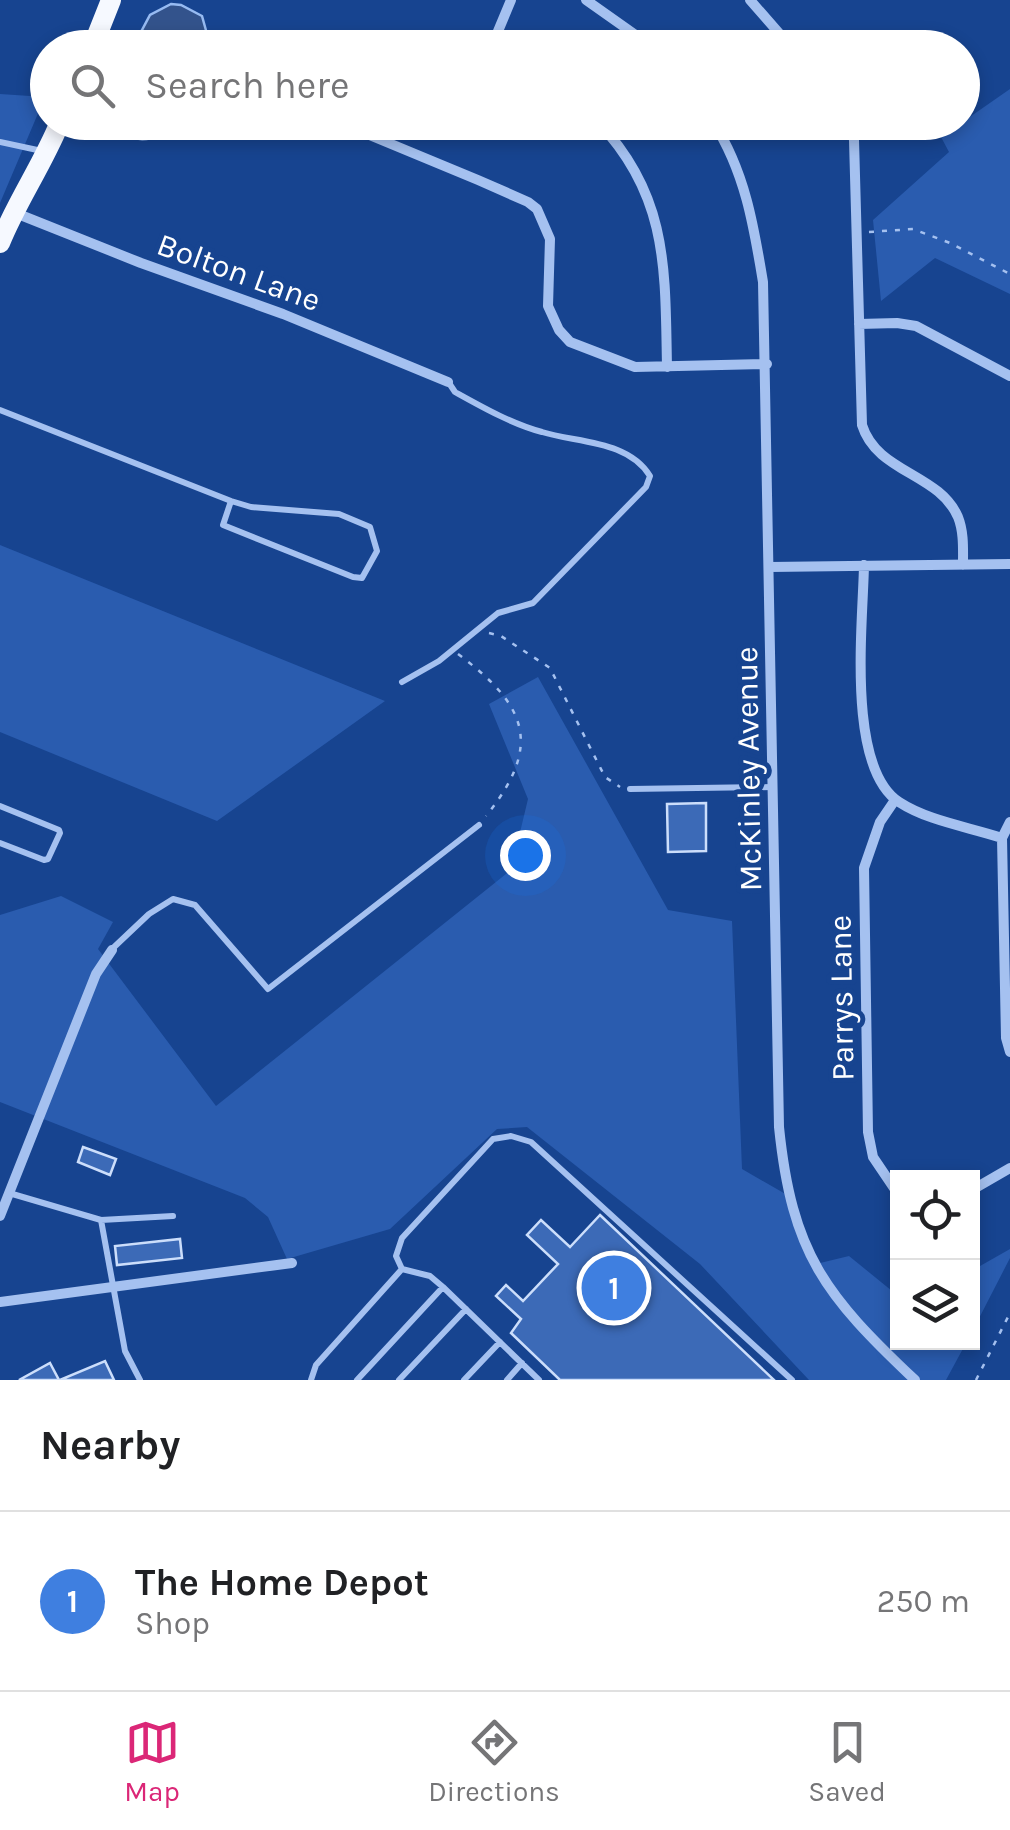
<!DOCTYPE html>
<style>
:root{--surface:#fff;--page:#f6f6f6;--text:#202124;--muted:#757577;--line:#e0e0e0;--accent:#db2777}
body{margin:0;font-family:Karla,sans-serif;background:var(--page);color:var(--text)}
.controls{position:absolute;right:30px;bottom:30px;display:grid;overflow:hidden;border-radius:0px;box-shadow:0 5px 15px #0003}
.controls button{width:90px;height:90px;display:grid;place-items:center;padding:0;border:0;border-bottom:2px solid var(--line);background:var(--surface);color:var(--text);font:50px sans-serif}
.you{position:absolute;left:525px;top:855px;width:35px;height:35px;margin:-25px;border:8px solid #fff;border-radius:50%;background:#1a73e8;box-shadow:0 0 0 15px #1a73e833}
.badge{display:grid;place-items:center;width:65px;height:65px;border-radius:50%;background:var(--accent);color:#fff;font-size:32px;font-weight:700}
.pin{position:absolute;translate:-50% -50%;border:5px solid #fff;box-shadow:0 2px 10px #0006}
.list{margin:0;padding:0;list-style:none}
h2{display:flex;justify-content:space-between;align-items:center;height:130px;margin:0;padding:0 40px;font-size:42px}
h2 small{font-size:32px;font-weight:400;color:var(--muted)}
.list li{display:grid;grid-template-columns:65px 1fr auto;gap:30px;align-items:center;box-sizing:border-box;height:180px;padding:0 40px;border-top:2px solid var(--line)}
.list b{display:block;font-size:38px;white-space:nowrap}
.list p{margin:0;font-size:32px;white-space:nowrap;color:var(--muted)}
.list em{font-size:32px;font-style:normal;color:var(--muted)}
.icon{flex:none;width:55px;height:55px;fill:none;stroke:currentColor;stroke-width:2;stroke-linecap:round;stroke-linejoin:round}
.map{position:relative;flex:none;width:1010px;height:1380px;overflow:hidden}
.search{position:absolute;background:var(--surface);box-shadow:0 5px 15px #0003;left:30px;right:30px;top:30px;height:110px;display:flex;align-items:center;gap:25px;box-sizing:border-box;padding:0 35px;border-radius:55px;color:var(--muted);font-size:38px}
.sheet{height:310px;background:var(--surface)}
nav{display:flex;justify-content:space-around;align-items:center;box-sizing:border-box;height:140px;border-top:2px solid var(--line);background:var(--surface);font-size:28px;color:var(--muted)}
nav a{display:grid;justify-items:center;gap:5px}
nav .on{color:var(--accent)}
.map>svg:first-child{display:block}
.green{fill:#2a5caf}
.water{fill:#33538c;stroke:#97bbf2;stroke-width:2.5}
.building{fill:#3c6ab7;stroke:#ccdefb;stroke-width:2.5}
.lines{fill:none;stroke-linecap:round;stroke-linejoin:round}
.path{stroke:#a5c1f0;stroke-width:2.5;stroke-dasharray:5 8;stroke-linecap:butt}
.service{stroke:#a5c1f0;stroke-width:6}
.minor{stroke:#a5c1f0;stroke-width:10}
.trunk{stroke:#f6f9ff;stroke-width:20}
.labels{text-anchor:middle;stroke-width:10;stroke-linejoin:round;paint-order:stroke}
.street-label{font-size:32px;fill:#fff;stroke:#174490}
</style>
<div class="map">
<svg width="1010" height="1380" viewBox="0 0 1010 1380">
<rect width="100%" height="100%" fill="#174490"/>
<path class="green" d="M1010 89V294L935 258 881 301 873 220 949 152 941 137Z
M0 94 45 97 0 203Z
M0 545 385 701 217 821 0 732Z
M538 677 668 910 732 921 742 1169 789 1196 816 1264 849 1256 897 1295 898 1342 966 1343 946 1380H809L700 1264 527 1127 497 1129 390 1229 287 1259 268 1217 245 1198 0 1102V915L61 896 113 922 98 949 216 1106 511 870 528 799 489 704Z
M1010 1249V1258L973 1330V1270Z"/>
<path class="water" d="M171 4 181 5 202 16 207 34 205 47H133L150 15Z
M111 123V122L172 123C157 143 138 143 116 132Z"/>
<path class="building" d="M706 803V851L668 852 667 804Z
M83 1147 116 1159 110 1175 78 1162Z
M600 1215 774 1380H560L511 1333 521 1319 496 1296 506 1285 523 1301 558 1264 527 1235 541 1220 570 1247Z
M180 1239 182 1258 117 1265 115 1246Z
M105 1361 114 1380H60Z
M50 1363 59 1380H19Z"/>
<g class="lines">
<path class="path" d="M869 232 913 229 950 243 1010 274
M489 633 501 636 550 668 605 777 620 787
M458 654C526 705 544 744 486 816
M976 1380 1010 1313"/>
<path class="service" d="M0 142 42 151
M0 410 231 501 251 507 339 514 370 527 377 551 362 578 353 577 223 525 231 501
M402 682 439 661 498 613 533 603 646 487 650 476C628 440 577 443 542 432 512 424 482 407 455 392L449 383
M630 789 772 787
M0 806 59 830 60 833 48 859 44 860 0 843
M112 949 149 914 173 899 195 905 268 989 479 825
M9 1193 101 1220
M140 1380 125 1351 101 1220 173 1216
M311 1380 316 1365 402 1269
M357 1380 443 1287
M399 1380 466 1309
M464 1380 500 1342
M507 1380 522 1363
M539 1380 443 1287 430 1276 402 1269 396 1256 402 1238 493 1139 511 1136 531 1142 792 1380"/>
<path class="minor" d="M586 0 654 48
M750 0 792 48
M394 48C419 29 442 37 468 48
M491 48 511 0
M338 122 478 180 528 202 537 209 550 239 548 306 559 330 570 342 635 367 767 364
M598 122C669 196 665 271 667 367
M713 122C745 171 754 227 763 282L779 1127C792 1254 825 1295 915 1380
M849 122 854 140 862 425C877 473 939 473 958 517 964 532 963 549 963 565
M13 212 141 263 283 314 448 382
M859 324 897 323 916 326 1010 376
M864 565C863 623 846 767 899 802 928 821 969 827 1002 838
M770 567 1010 564
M895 800 880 822 864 868 868 1132 873 1157 898 1194
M1002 838 1006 1038 1010 1052
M1002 838 1010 822
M972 1190 1010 1168
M0 1216 96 974 112 950
M0 1302 292 1263"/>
<path class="trunk" d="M92 48 111 0
M0 243C17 201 43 164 60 122"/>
</g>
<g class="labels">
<g class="street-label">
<text transform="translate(239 272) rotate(20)" y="11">Bolton Lane</text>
<text transform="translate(748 769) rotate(-91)" y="11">McKinley Avenue</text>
<text transform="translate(841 998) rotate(-91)" y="11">Parrys Lane</text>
</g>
</g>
</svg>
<div class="controls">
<button><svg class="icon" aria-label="locate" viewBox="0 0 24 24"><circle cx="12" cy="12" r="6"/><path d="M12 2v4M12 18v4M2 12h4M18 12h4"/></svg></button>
<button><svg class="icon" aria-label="layers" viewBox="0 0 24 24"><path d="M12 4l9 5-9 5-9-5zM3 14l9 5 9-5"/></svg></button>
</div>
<div class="you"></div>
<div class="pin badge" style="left:614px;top:1288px;background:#3f7fe0">1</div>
<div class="search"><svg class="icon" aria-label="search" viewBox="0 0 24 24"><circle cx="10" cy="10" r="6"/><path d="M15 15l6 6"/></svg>Search here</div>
</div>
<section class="sheet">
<h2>Nearby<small></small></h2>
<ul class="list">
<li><span class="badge" style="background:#3f7fe0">1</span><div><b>The Home Depot</b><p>Shop</p></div><em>250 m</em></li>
</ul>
</section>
<nav>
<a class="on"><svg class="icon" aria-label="map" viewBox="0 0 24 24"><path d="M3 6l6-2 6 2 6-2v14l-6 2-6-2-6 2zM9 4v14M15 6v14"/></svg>Map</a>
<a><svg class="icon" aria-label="directions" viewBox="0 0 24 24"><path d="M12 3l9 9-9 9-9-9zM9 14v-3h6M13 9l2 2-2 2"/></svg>Directions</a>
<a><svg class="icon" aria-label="saved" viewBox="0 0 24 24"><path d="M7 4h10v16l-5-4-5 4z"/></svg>Saved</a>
</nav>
